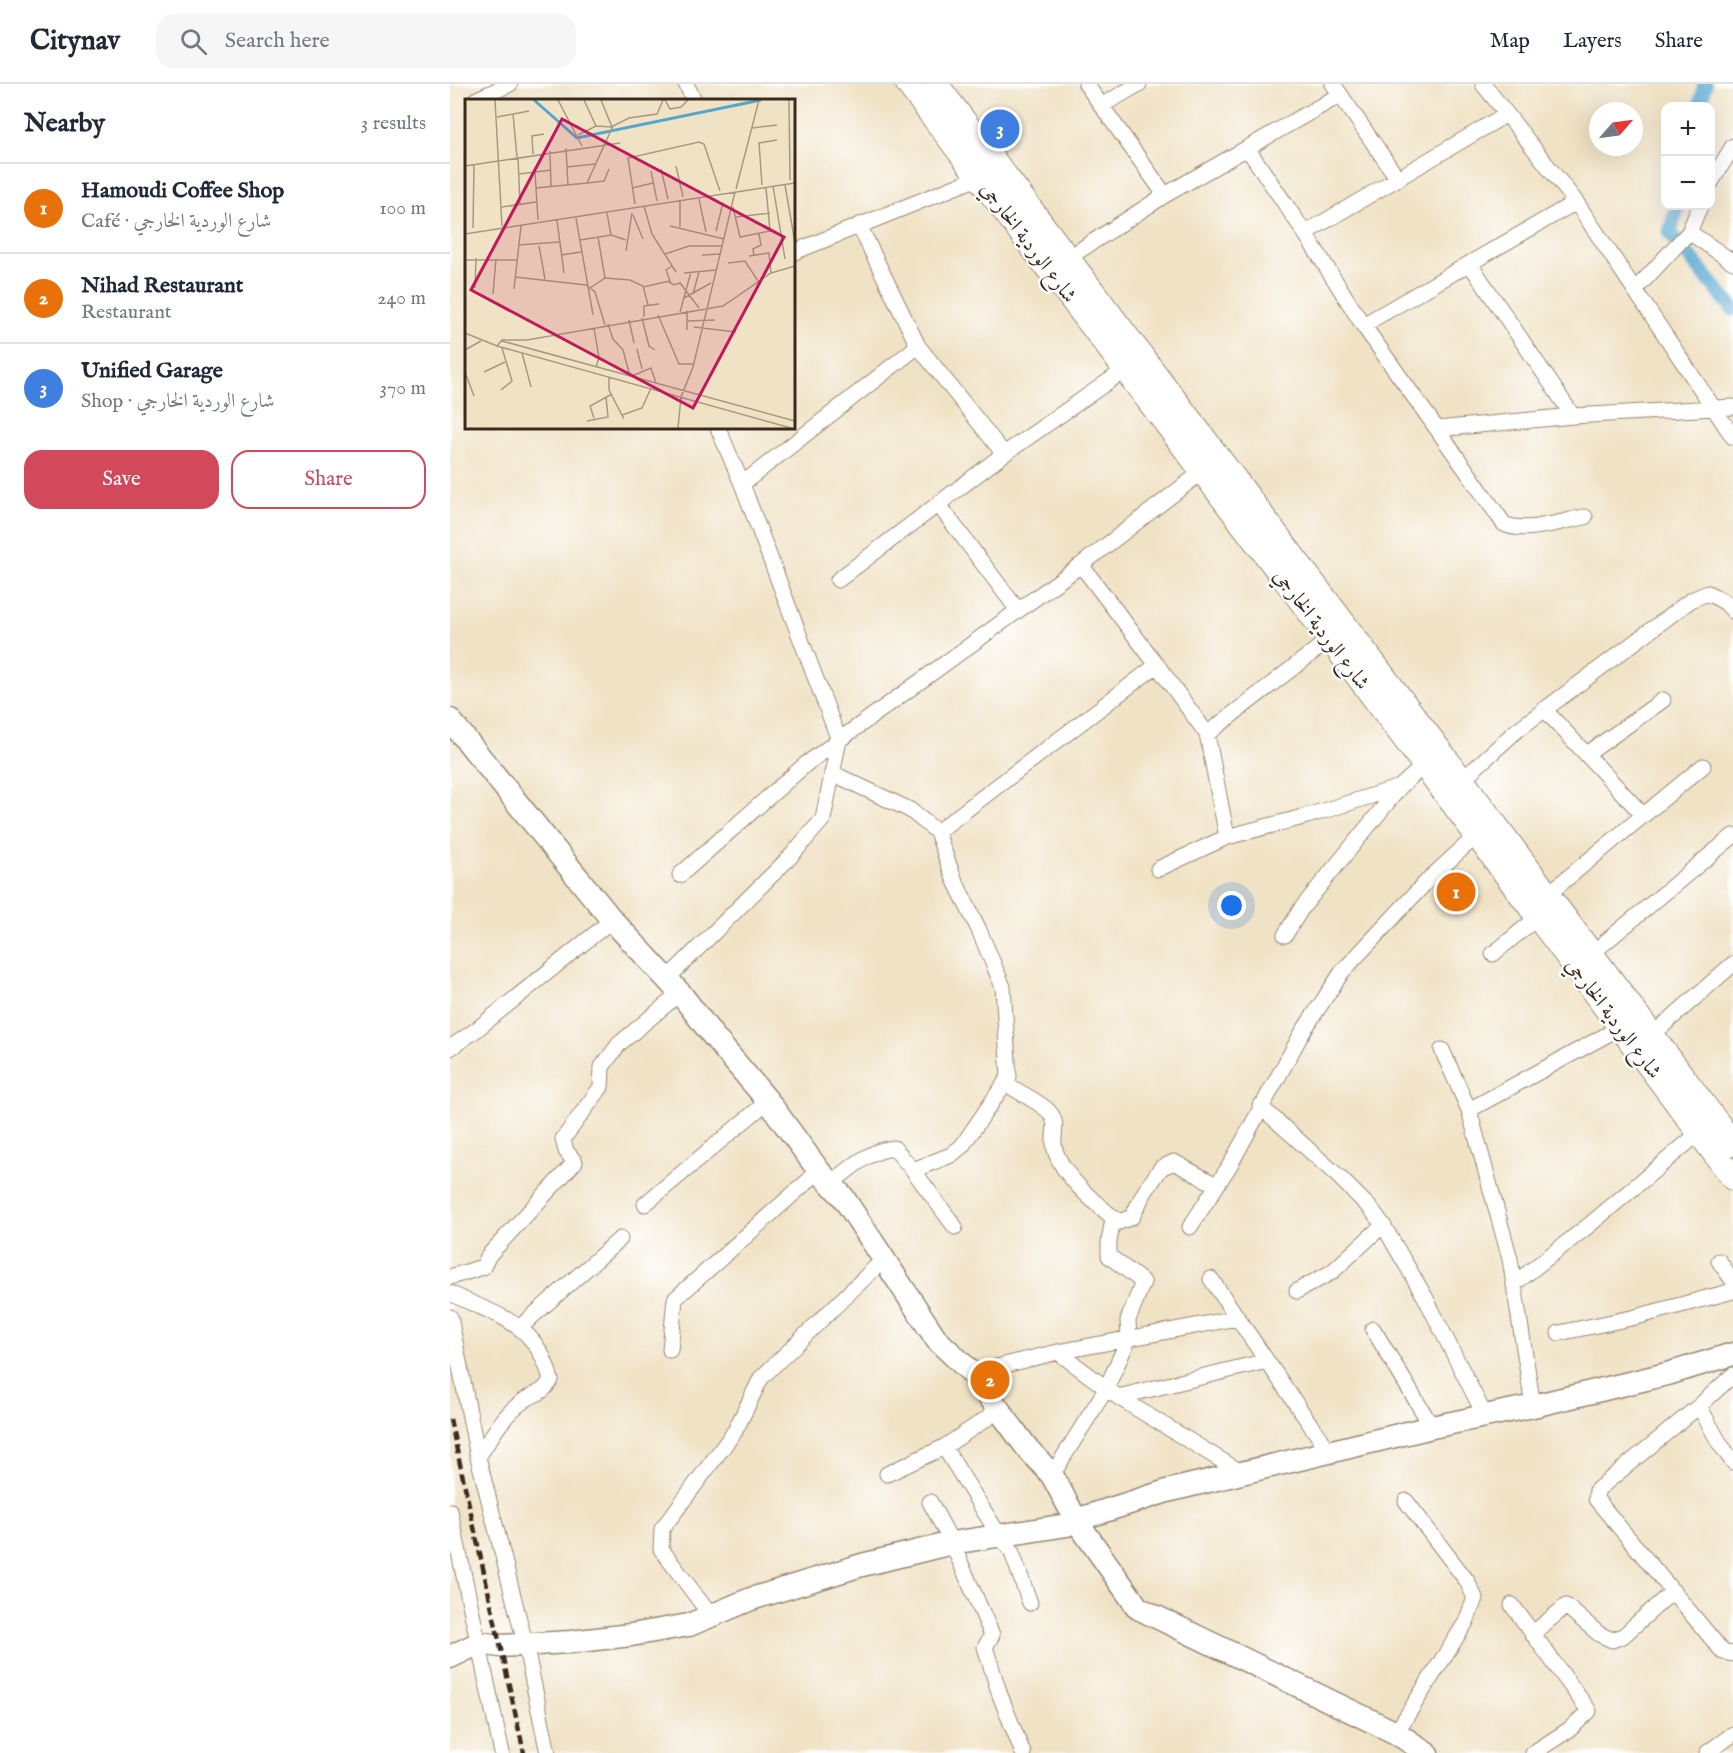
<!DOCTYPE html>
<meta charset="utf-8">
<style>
:root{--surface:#fff;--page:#f6f6f7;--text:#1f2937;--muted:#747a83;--line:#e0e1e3;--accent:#d1495b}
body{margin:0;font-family:"IM FELL English",Amiri,serif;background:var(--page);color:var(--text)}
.controls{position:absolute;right:18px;top:18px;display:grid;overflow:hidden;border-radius:12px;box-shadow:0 6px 24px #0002}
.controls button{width:54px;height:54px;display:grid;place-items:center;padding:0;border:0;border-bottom:2px solid var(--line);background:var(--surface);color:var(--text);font:30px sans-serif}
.compass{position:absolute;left:1139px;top:18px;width:54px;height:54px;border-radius:50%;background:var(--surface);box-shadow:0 6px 24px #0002;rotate:62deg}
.you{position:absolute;left:782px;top:822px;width:21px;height:21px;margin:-15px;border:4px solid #fff;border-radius:50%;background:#1a73e8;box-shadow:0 0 0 9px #1a73e833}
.badge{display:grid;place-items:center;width:39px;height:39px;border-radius:50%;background:var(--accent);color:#fff;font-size:20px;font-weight:700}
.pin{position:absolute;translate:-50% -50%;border:3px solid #fff;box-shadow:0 2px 6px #0006}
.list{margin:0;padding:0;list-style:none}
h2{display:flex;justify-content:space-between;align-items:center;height:78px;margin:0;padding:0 24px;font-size:26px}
h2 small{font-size:20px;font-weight:400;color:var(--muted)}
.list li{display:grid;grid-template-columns:39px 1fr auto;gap:18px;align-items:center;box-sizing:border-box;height:90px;padding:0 24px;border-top:2px solid var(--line)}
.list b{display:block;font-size:22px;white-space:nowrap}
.list p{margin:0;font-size:20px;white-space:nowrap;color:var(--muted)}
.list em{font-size:20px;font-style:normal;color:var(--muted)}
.actions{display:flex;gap:12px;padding:18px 24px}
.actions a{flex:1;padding:14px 0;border:2px solid var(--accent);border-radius:18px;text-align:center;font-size:21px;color:var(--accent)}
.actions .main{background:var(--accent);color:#fff}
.icon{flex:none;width:33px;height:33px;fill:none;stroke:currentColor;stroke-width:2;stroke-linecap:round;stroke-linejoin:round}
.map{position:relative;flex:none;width:1283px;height:1669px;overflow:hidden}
header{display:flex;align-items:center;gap:36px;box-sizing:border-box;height:84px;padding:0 30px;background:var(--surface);border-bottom:2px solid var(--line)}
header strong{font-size:28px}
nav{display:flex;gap:33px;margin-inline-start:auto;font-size:21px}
.search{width:420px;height:54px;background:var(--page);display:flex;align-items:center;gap:15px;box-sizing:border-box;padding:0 21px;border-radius:18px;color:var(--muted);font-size:22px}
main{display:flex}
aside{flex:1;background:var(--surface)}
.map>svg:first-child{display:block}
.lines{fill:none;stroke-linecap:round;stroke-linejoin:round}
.canal{stroke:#54a6cf;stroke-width:15}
.street-casing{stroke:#968672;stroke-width:17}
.secondary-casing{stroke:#968672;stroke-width:25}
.primary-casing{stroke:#968672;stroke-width:26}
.street{stroke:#fff;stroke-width:15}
.secondary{stroke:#fff;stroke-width:22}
.primary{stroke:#fff;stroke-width:24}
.rail{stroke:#3b2a1e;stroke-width:4.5;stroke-dasharray:9 4.5;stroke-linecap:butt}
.labels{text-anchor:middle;stroke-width:4.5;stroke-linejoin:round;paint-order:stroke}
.street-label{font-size:21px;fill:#3b2a1e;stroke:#fff}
.inset-river{fill:none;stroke:#54a6cf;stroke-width:3}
.inset-road{fill:none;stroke:#a89882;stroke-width:1.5}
.view{fill:#c2185b;fill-opacity:0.15;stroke:#c2185b;stroke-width:3}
.inset-edge{fill:none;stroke:#3b2a1e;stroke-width:3}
</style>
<header>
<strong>Citynav</strong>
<div class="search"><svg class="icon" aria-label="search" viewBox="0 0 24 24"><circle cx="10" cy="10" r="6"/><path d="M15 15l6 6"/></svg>Search here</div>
<nav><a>Map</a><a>Layers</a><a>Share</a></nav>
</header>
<main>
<aside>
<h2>Nearby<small>3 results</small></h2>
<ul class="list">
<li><span class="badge" style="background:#e8710a">1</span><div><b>Hamoudi Coffee Shop</b><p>Café · شارع الوردية الخارجي</p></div><em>100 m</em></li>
<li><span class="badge" style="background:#e8710a">2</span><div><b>Nihad Restaurant</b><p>Restaurant</p></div><em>240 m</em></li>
<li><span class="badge" style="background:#3f7fe0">3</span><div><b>Unified Garage</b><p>Shop · شارع الوردية الخارجي</p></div><em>370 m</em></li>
</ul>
<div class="actions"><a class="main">Save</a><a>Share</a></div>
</aside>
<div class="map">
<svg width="1283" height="1669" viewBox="0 0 1283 1669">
<rect width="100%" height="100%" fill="#fff"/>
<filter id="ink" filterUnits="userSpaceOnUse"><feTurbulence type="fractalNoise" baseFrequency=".0167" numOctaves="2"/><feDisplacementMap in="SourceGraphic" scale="12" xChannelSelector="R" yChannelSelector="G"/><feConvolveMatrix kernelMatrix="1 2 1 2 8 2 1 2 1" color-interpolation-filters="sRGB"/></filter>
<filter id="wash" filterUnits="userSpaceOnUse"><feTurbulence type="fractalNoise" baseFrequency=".008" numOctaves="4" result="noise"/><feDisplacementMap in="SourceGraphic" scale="24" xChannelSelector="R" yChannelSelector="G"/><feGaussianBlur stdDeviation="1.35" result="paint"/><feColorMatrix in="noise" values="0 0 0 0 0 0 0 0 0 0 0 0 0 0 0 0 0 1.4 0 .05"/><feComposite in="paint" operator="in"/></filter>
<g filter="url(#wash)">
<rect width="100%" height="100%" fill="#f0e2c5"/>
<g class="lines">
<path class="canal" d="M1250 22 1255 0
M1227 122 1220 149 1283 225"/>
</g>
</g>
<g filter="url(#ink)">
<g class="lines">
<g class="street-casing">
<path id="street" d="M236 0 244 16
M636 0 715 111
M883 0 948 95
M1033 0 1126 118 1283 353
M25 16 60 0
M651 22 689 0
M797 64 855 149 913 241 987 345 1123 332 1283 323
M1260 100 1283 62
M409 141 468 262 554 370
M1239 148 1283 178
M855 149 1057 30
M344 168 530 93
M618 174 715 111 890 11
M1020 180 1123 332
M1185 206 1239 148 1250 122
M913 241 1126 118
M987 345 1054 440C1075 450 1113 437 1135 433
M292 400 468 262
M488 420 567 525
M631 481 707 581 757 650 777 753
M388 496 554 370 676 285
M1094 625 1193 731
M757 650 880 555
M1137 670 1213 616
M382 689 460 726 487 748 504 795 529 846 553 903 559 993 512 1062 501 1071 463 1086
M1012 696 1066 647 1241 516 1258 509 1276 519 1283 527
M487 748 707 581
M708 785 777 753 857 732 950 703
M230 791 356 680 631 481 753 387
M1097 811 1253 682
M835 851 851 825 950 703 974 681
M1043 870 1088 833
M1141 870 1283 752
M217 895 340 773 373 735 389 656 292 400 268 344
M1201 952 1283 880
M0 964 26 946 162 836
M992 966 1019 1026 1060 1175 1083 1322
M555 999C566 1007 594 1020 601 1030 609 1042 601 1053 605 1066 613 1093 647 1121 669 1138L682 1133 694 1109 711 1084 724 1078 766 1101
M810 1022 889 1093 922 1126 933 1141 975 1213 1035 1332
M1019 1026 1171 943
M382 1099C401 1084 419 1066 444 1064L463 1086 505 1143
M195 1120 318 1017
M740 1143 780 1081 852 949 892 888 979 795 1027 751
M1269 1177 1283 1197
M0 1193 33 1183 39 1171 125 1078 116 1067 113 1055 151 1003 152 983 169 960 230 909
M761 1195 879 1368
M1064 1200 1138 1142 1249 1049
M847 1207 882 1188 933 1141
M0 1209C48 1233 86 1237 101 1296 90 1313 86 1307 72 1318 53 1331 41 1354 28 1373
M0 1233 28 1373 75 1559 98 1669
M69 1244 170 1155
M923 1245 982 1343
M1109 1249 1186 1233 1283 1207
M220 1266 225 1215 369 1087
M608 1268 668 1313 792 1389
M522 1289 608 1268 787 1234
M1283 1291 1249 1322 1147 1406 1146 1415 1273 1568 1283 1570
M668 1313 817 1277
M1249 1322 1270 1360 1283 1378
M494 1363 549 1451 561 1466 580 1519
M437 1390 494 1363 548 1327
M602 1391 656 1305 679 1254 678 1236 693 1198 659 1172V1158L663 1134
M480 1418 502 1459 542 1551 535 1563 550 1611 573 1669
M0 1427 52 1669
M1062 1521 1139 1627 1120 1645 1083 1669
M261 1532 211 1465 212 1445 285 1347 311 1294 434 1175
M1082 1550 1116 1522 1149 1550 1162 1556 1173 1552 1223 1507
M946 1649 1016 1538 1025 1514 1017 1497 956 1417
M1257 1669 1283 1650"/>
</g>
<g class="secondary-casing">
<path id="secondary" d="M0 636 162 836 230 909 264 953 318 1017 369 1087 393 1113 487 1256 522 1289 577 1364 602 1391 626 1436 688 1524 946 1649 977 1669
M0 1573 29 1559 50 1562 120 1558 181 1551 239 1541 301 1515 412 1481 502 1459 617 1441 626 1436 717 1407 982 1343 1083 1322 1221 1289 1283 1270"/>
</g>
<g class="primary-casing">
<path id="primary" d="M458 0 880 555 1283 1094
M486 0 1012 696 1283 1060"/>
</g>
<use href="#street" class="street"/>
<use href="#secondary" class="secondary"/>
<use href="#primary" class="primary"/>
<path class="rail" d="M0 1335 74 1669"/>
</g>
</g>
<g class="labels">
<g class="street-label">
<text transform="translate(579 158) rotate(53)" y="7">شارع الوردية الخارجي</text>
<text transform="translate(872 545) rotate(53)" y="7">شارع الوردية الخارجي</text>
<text transform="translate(1164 934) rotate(53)" y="7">شارع الوردية الخارجي</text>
</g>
</g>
<g transform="translate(15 15)">
<rect width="330" height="330" fill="#f0e2c5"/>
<path class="inset-river" d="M69 1 112 39 296 1"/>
<path class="inset-road" d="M30 1 37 127M93 1 117 47M119 1 131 27 147 28 136 1M200 1 205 10 216 8 223 1M324 1 325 81M48 15 52 58M32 18 64 12M287 29 312 26M113 36 131 27M101 49 103 86M85 52 86 87M68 55 67 37 79 35M53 58 55 106M0 67 155 44M211 67 218 98M102 68 130 65M196 70 203 100M186 72 192 102M70 73 73 121M54 75 86 71M122 84 139 82 144 70M297 86 294 44 312 41M320 86 330 144M308 87 320 160M71 89 122 84 148 27 164 19 192 15 198 1M167 89 188 84M271 90 294 1M234 100 241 133M215 102V128M170 105 163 59 234 43 239 45 255 92M179 107 187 135 211 173M37 108 71 103M268 108 275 138 305 132 301 89M142 114 146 136M168 116 178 140M271 118 305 114M111 119 128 216M92 121 99 174M205 127 259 140M8 129 9 65M251 132 258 104M0 135 330 84M133 138 140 179M115 141 146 136 161 141M53 146 94 143M74 147 80 180M161 152 167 114M200 155 224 147H257M96 156 116 153M237 156 255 155M284 157 304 154 306 174M289 157 288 150 296 146 294 135M0 161H52M263 164 280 162 293 182M219 174 251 171M50 178 121 186 130 193 140 226M204 183 209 186 215 184 234 209M178 188 205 182 201 171 207 167M10 189 11 159M125 189 140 179 165 181 178 187 183 206M49 190 56 127M28 195 31 160M228 195 234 173M219 199 246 184M222 212V231M215 213 226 173M193 216 214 265H229M179 218V207L194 205M177 219 184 247 190 251M164 221 169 244M223 222 250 221M143 225 148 240 158 251 165 277M229 228 271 233M129 229 134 259 131 268M0 234 32 247 326 329M37 242 330 322M32 247 37 241H62L258 207 306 174 330 167M172 250 177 270M0 251 16 242M57 254 66 288M0 273 9 297M19 273 40 263M167 277 186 269 191 284M144 278V291L159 320M36 291 47 282 37 249M157 316 177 309 186 289M129 319 125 307 147 295M122 322 143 318 141 298M213 329 216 298 228 268 270 93"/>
<path class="view" d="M97 20 319 138 228 309 6 191Z"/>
<rect width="330" height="330" class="inset-edge"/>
</g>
</svg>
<div class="controls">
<button>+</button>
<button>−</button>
</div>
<svg class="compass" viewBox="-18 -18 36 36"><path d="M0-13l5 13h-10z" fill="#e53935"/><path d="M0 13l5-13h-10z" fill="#747a83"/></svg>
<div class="you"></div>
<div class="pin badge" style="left:1006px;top:808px;background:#e8710a">1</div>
<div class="pin badge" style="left:540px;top:1296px;background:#e8710a">2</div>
<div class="pin badge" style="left:550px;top:45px;background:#3f7fe0">3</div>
</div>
</main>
